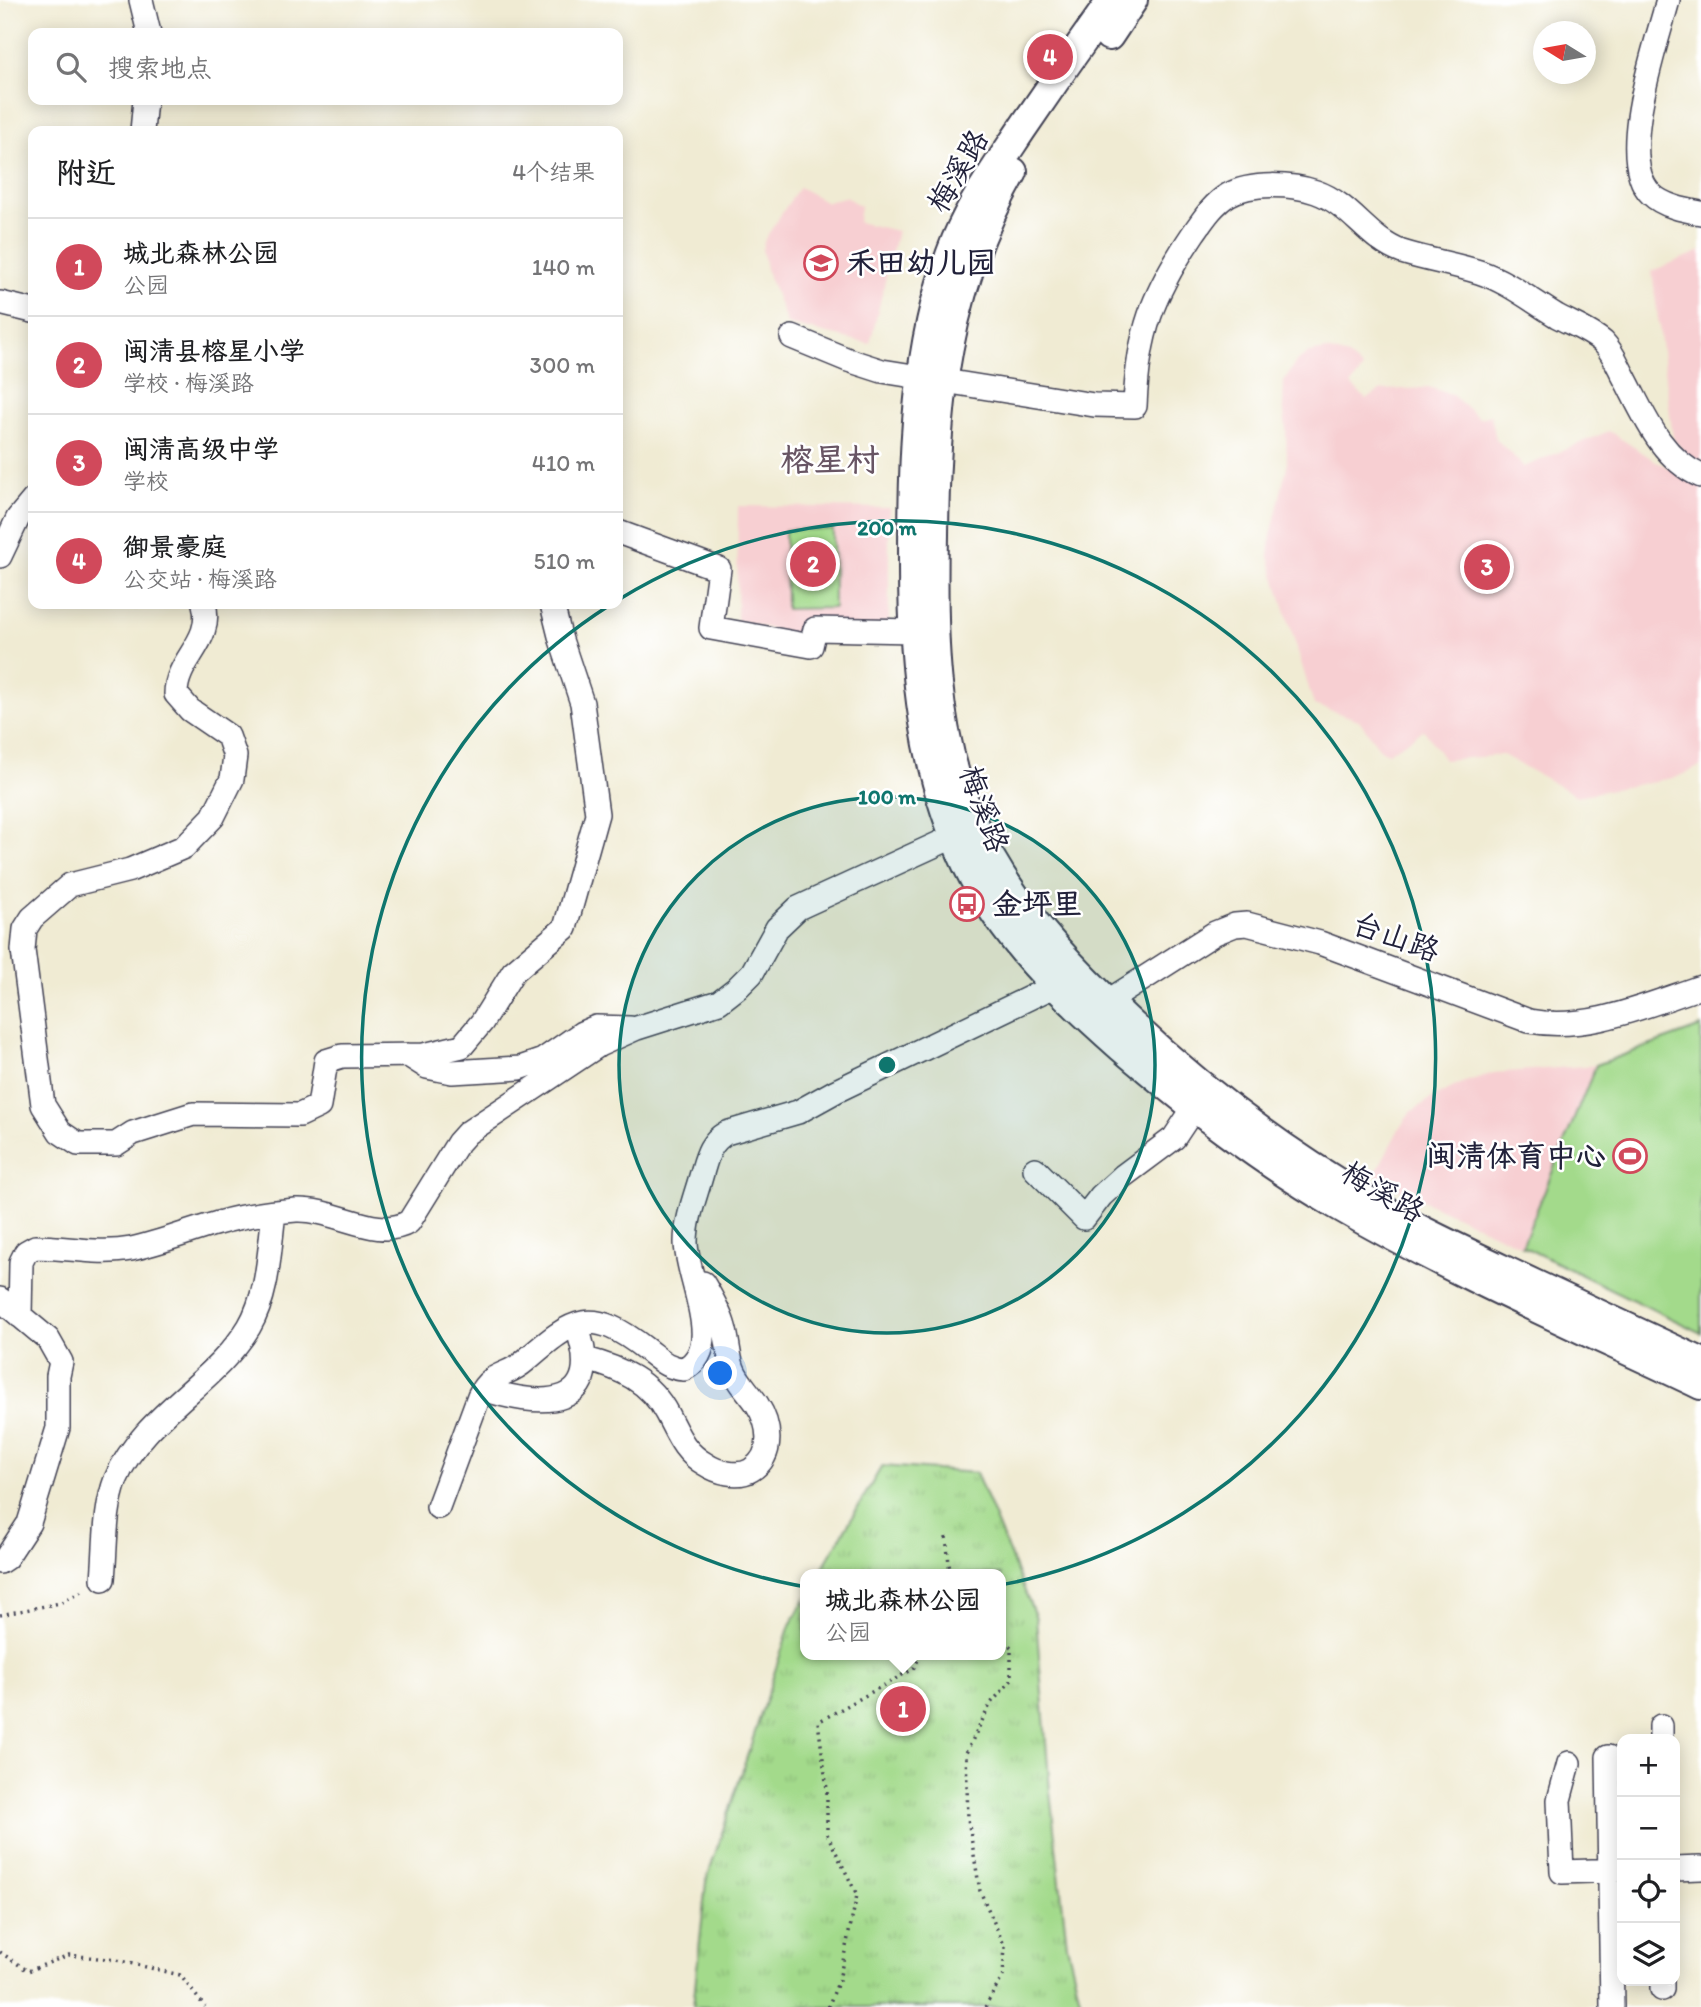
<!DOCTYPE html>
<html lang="zh">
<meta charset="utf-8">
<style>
:root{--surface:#fff;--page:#f6f6f6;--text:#202124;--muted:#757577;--line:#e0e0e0;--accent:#d1495b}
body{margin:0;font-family:Itim,"LXGW WenKai TC",sans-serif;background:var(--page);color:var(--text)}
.controls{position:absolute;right:21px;bottom:21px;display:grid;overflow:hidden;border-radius:14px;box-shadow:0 4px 18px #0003}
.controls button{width:63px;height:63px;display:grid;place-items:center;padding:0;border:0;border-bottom:2px solid var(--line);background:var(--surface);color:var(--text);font:35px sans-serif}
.compass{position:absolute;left:1533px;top:21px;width:63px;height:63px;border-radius:50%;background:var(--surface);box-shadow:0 4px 18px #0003;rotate:281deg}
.you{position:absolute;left:721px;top:1374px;width:24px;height:24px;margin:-18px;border:5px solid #fff;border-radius:50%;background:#1a73e8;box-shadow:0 0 0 10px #1a73e833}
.badge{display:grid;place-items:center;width:46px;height:46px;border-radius:50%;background:var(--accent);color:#fff;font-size:23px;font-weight:700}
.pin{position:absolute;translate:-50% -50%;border:4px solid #fff;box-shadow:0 2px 7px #0006}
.popup{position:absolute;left:800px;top:1569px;width:206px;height:91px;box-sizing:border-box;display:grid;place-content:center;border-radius:14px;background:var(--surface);filter:drop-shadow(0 2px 5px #0005);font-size:23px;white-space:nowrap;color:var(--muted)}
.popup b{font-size:26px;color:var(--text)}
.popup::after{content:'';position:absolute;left:50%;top:100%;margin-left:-14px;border:14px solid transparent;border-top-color:var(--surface)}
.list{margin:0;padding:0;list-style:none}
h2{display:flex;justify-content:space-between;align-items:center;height:91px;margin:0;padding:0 28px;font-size:30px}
h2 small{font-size:23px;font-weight:400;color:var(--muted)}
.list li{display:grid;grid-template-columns:46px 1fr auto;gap:21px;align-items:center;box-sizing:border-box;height:98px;padding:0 28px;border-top:2px solid var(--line)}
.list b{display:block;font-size:26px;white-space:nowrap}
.list p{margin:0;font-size:23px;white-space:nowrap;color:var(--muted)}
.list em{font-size:23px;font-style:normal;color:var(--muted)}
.icon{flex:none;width:38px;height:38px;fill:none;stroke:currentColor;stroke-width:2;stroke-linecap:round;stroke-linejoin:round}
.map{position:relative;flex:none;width:1701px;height:2007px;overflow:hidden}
.search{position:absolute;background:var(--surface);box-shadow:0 4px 18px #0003;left:28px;top:28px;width:595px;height:77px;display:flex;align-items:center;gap:18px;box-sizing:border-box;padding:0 24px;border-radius:14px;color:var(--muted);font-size:26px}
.panel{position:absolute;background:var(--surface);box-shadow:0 4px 18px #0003;left:28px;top:126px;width:595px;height:483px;border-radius:14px}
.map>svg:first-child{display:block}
.built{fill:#f7cfd2}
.grass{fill:url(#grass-tufts);stroke:#627e63;stroke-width:2}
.pitch{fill:#a3da8b;stroke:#627e63;stroke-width:2}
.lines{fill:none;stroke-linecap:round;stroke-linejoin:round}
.minor-casing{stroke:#414052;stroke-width:26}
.major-casing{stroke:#414052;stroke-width:32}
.path{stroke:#414052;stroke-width:3.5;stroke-dasharray:2 5;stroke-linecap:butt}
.minor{stroke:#fff;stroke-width:23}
.major{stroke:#fff;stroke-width:28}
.ring{fill:none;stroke:#0f766e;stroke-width:3.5}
.labels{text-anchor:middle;stroke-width:5;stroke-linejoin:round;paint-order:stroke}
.street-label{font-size:30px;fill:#22223b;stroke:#fff}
.poi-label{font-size:30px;font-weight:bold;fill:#22223b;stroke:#fff;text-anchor:start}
.quarter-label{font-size:33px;font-weight:bold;fill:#685564;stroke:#fff}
.centre{fill:#0f766e;stroke:#fff;stroke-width:3.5}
.ring-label{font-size:21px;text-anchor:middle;font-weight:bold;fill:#0f766e;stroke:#fff;stroke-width:5;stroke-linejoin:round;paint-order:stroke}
</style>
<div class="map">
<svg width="1701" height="2007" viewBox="0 0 1701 2007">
<defs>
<pattern id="grass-tufts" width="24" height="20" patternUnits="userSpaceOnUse" patternTransform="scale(1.75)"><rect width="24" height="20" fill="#a3da8b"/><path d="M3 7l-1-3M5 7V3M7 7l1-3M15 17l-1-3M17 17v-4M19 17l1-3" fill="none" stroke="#8cbb79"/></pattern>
</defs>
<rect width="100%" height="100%" fill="#fff"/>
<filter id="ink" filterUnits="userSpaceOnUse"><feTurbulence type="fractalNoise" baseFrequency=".0143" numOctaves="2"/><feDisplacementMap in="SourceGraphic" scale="14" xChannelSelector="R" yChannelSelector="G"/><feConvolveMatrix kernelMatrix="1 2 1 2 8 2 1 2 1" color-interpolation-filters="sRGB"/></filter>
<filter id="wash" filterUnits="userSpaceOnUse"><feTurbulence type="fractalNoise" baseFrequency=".00686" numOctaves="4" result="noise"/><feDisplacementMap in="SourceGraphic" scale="28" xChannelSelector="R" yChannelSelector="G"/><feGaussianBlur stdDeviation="1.57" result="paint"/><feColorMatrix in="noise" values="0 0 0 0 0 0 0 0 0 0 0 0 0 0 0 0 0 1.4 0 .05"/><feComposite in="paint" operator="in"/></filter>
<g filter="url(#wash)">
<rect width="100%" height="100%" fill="#f0ebd3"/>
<path class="built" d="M799 187 827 202 846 197 860 206 858 222 897 231 870 344 787 324 766 269 762 249 765 239Z
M1701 251V467L1687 456 1673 438 1652 271Z
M1327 350 1348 356 1363 369 1351 385 1366 399 1382 390 1431 388 1451 394 1479 418 1491 415 1496 439 1524 467 1609 431 1657 462 1701 484V766L1677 777 1577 796 1503 755 1444 760 1424 730 1388 753 1380 749 1359 720 1314 705 1269 557 1271 536 1287 466 1286 429 1283 405 1284 381 1295 363 1309 353Z
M738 506 889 508V624L804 638 737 620Z
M1596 1065 1522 1246 1394 1187 1375 1174 1400 1127 1411 1112 1432 1098 1462 1083 1493 1073Z"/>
<path class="grass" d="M882 1466 976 1473 1036 1618 1050 1792 1067 1945 1082 2007H693L706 1882 790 1625 805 1599V1655H1001V1574H819Z"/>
<path class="pitch" d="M833 529 834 608 786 609 785 530Z
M1701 1027V1333L1522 1246 1596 1065Z"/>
</g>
<g filter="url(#ink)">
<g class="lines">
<g class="minor-casing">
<path id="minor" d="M141 0 149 33
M1668 0C1657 43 1615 159 1651 194 1663 206 1684 210 1701 213
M142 131 145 100
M0 303 33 311
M792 337 848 360 882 371 1094 405 1135 406C1138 333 1152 295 1193 234 1203 220 1213 204 1228 195 1251 182 1292 184 1316 192 1351 204 1368 240 1402 252 1427 260 1454 264 1479 272 1507 281 1532 301 1557 316 1572 324 1590 331 1603 342 1612 351 1617 363 1622 373 1643 412 1659 457 1701 476
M618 532 719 569 711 628 811 646 815 629 914 631
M0 556 18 518 33 500
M204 604C214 642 176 659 176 694L190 710 228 736 235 756 232 779 213 817 184 847 130 870 70 885 32 918 25 929 23 950 43 1105 60 1132 78 1144H116L133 1133 193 1114 300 1115 319 1106 326 1061 342 1056 424 1055 462 1046 482 1022 513 972 565 928 597 814 582 703 561 640 552 604
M1094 1010 1215 933 1235 925 1247 924 1320 943 1529 1021C1588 1032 1646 1005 1701 987
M408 1055 427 1067 452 1072 520 1068 543 1060 582 1033 596 1027 630 1028
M1035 1169 1084 1218 1101 1196 1123 1176 1174 1138 1194 1108
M0 1299 48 1339 61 1362 58 1376V1428L29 1523 6 1558 0 1562
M20 1316 21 1262 26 1252 35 1247C67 1247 99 1255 131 1249 160 1243 189 1231 218 1223 242 1216 271 1212 296 1210 335 1208 377 1241 409 1222L458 1143 467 1133 599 1045 637 1028 719 1002 737 988 752 973 777 928 798 908 955 836
M586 1359C620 1368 650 1381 667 1414 678 1435 684 1452 705 1464 717 1472 738 1478 751 1470 775 1455 770 1424 757 1404 749 1392 738 1382 733 1369 728 1355 728 1340 724 1327 720 1312 711 1297 703 1283
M483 1389C543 1408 608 1410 576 1325
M438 1507 479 1396C491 1371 507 1377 525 1361 574 1318 591 1306 647 1350 660 1360 667 1368 684 1369 726 1348 686 1278 686 1242 686 1219 696 1195 702 1173 707 1156 710 1142 726 1133L798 1112 836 1091 1054 986
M103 1579C106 1547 104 1510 116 1479 142 1417 215 1383 249 1327 269 1293 269 1250 274 1213
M1661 1726V1739
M1608 1757 1612 2007
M1569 1763 1559 1800 1562 1872 1622 1870
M1675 1869 1701 1868
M1662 1989V1981"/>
</g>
<g class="major-casing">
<path id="major" d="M1112 0C1081 43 1051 86 1022 129 998 165 973 200 956 240 914 343 913 458 913 568 913 668 923 773 967 865 1003 939 1060 993 1121 1047 1189 1105 1259 1160 1337 1205 1454 1273 1579 1327 1701 1385
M1109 36 1133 0
M1013 172C946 289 935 403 934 535 932 630 933 730 971 819 1000 887 1051 947 1104 998 1183 1076 1273 1146 1370 1202 1423 1233 1479 1258 1534 1284 1590 1310 1645 1336 1701 1362"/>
</g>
<path class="path" d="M946 1537 950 1572 954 1574
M0 1615 60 1603 86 1589
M0 1952 28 1971 69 1955 116 1960 180 1975 205 2007
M828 2007 839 1980 857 1895 827 1834V1789L818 1722 913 1669 921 1655
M985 2007 1003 1976 1005 1947 980 1891 968 1819 966 1753 991 1703 1011 1681V1647L1001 1638"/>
<use href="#minor" class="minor"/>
<use href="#major" class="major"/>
</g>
</g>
<circle cx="887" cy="1065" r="268" fill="#0f766e" fill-opacity=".12"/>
<g class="ring">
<circle cx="887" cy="1065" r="268"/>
<path d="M618 600A537 537 0 1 1 610 605"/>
</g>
<defs>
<g id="school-ring" transform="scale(1.75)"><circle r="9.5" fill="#fff" stroke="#d1495b" stroke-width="1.5"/><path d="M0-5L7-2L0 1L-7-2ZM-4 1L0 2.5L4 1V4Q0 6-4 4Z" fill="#d1495b"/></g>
<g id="bus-ring" transform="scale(1.75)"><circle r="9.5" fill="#fff" stroke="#d1495b" stroke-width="1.5"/><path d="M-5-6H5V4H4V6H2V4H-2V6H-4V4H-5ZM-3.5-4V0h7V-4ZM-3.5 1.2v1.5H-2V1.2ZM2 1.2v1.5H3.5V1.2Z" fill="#d1495b"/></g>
<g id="stadium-ring" transform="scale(1.75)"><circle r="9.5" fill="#fff" stroke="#d1495b" stroke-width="1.5"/><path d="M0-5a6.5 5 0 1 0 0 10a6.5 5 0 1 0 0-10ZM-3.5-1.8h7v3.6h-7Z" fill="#d1495b"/></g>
</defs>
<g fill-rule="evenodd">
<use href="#school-ring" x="821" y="263"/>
<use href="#bus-ring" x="967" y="904"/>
<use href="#stadium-ring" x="1630" y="1156"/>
</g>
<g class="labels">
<g class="street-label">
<text transform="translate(958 171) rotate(-60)" y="10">梅溪路</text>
<text transform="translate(984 809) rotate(70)" y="10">梅溪路</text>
<text transform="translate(1396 937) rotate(20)" y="10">台山路</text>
<text transform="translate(1383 1192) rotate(30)" y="10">梅溪路</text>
</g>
<g class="poi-label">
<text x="846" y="273">禾田幼儿园</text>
<text x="992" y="914">金坪里</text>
<text x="1606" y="1166" text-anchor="end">闽清体育中心</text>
</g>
<g class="quarter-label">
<text x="830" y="471">榕星村</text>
</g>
</g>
<circle cx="887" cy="1065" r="10" class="centre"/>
<g class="ring-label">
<text x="887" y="535">200 m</text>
<text x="887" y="804">100 m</text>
</g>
</svg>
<div class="controls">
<button>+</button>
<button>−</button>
<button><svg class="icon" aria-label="locate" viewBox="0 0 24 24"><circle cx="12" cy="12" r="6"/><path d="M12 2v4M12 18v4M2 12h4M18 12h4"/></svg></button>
<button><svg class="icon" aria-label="layers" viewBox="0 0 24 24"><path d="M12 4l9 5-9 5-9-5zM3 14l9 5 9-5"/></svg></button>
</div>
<svg class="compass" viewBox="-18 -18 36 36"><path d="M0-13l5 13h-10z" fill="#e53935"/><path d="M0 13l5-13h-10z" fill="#757577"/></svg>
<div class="you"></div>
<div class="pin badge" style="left:903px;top:1709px">1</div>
<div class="popup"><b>城北森林公园</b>公园</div>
<div class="pin badge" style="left:813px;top:564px">2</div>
<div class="pin badge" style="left:1487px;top:567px">3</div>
<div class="pin badge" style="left:1050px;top:57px">4</div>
<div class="search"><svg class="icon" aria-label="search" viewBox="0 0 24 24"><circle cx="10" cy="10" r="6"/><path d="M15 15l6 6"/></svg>搜索地点</div>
<section class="panel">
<h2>附近<small>4个结果</small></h2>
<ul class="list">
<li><span class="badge">1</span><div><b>城北森林公园</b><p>公园</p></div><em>140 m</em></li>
<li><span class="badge">2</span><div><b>闽清县榕星小学</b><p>学校 · 梅溪路</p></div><em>300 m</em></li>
<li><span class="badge">3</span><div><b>闽清高级中学</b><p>学校</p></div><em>410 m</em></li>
<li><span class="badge">4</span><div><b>御景豪庭</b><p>公交站 · 梅溪路</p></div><em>510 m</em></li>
</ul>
</section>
</div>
